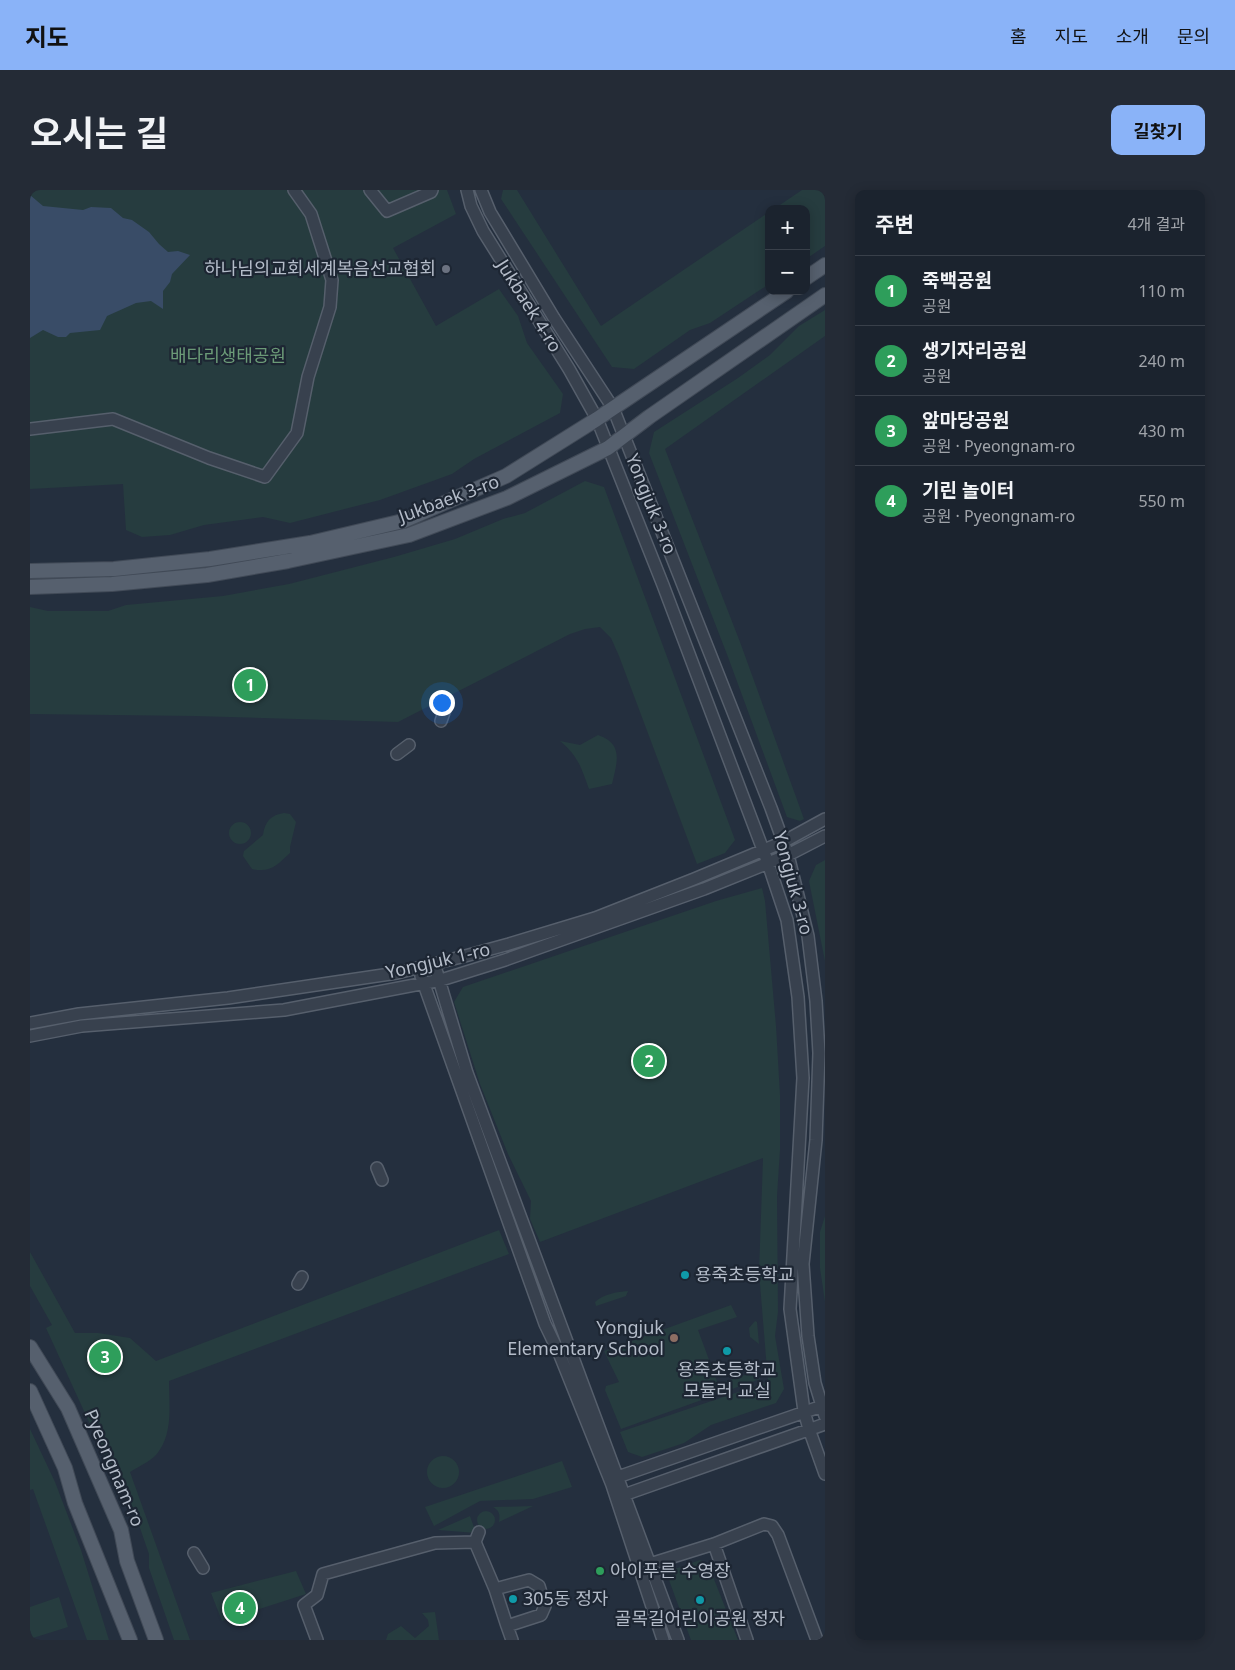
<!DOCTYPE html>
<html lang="ko">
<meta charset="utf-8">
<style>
:root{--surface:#1b232e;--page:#242b36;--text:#f1f3f6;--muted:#a0a4aa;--line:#39404a;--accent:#8ab3f8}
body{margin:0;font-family:"Noto Sans","Noto Sans KR",sans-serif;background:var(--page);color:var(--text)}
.controls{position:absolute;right:15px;top:15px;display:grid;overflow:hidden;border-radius:10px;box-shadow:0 2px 12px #0003}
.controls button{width:45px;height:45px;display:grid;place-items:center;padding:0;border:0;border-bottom:1px solid var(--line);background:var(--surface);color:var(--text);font:25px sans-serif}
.you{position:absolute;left:411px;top:512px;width:18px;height:18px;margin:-12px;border:4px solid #fff;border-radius:50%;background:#1a73e8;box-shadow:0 0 0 8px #1a73e833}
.badge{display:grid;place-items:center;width:32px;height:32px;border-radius:50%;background:var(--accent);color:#fff;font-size:16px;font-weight:700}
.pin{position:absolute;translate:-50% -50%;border:2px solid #fff;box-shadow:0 1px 5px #0006}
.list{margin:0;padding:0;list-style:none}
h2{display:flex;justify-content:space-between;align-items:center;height:65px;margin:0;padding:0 20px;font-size:21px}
h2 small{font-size:16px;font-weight:400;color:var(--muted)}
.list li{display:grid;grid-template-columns:32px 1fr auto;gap:15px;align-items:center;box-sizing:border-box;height:70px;padding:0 20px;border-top:1px solid var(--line)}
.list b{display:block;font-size:19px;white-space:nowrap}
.list p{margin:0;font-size:16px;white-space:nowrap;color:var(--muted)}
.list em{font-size:16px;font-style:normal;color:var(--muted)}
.map{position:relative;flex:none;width:795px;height:1450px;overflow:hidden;border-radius:10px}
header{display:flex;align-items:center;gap:30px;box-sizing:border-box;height:70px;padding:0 25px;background:var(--accent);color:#111}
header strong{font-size:24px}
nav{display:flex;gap:28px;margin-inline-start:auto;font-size:18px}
.intro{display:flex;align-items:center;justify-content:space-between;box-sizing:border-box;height:120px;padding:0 30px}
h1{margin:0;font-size:35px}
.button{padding:12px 22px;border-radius:10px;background:var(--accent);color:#111;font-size:18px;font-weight:700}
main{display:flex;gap:30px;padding:0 30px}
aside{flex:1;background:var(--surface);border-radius:10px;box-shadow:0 2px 12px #0003}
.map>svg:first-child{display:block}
.green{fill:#263c3f}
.water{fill:#394c67}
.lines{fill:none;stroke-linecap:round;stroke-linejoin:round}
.minor-casing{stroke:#565f6c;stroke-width:14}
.major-casing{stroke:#414a57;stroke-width:16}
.minor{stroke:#38414e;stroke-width:11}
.major{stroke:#56606e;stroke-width:14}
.worship-dot{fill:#6b7280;stroke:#1d2633;stroke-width:2}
.culture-dot{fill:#0f9aa8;stroke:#1d2633;stroke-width:2}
.education-dot{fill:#8d6e63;stroke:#1d2633;stroke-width:2}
.leisure-dot{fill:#2e9e5b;stroke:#1d2633;stroke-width:2}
.labels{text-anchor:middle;stroke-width:4.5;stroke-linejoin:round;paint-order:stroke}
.poi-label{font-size:18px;fill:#b4bcc9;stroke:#1d2633;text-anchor:start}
.street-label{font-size:18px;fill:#b4bcc9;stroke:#1d2633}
.park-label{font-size:18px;fill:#6b9a77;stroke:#1d2633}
</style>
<header>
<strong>지도</strong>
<nav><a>홈</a><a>지도</a><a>소개</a><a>문의</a></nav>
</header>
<div class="intro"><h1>오시는 길</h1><a class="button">길찾기</a></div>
<main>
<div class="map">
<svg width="795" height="1450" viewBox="0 0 795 1450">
<rect width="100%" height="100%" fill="#242f3e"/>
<path class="green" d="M0 0H417L426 24 363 58 406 136 469 99 488 126 497 153 533 204 530 223 444 269 422 284 350 310 260 333 233 327 174 335 140 345 112 347 96 340 93 294 0 299Z
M473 0H487L571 136 739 22V94L680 133 660 140 604 179 582 177 471 9Z
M772 0H795V56L776 69V19H744Z
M795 120V146L635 259 710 452 774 629 770 631 757 627 698 467 619 263 624 242 708 188 740 165 769 136Z
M555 291 574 297 705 650 695 663 667 674 589 466 581 448 570 437 555 439 540 444 368 532 164 526 0 524V417L18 421H78L96 415 193 406 259 394 364 367 425 349 473 329 495 323Z
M568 545C594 554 587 572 582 594L559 599C551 577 548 566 530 551L550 555Z
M254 623 260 624 266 632 260 657V663C247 675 241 683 222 679L213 666 214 661 233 645C235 631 241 625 254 623Z
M199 643a11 11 0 1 1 22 0a11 11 0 1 1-22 0Z
M795 670V771L779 691 786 675Z
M732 698 735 711 746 836 750 905V960L747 1006 748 1122 745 1146 754 1199 746 1213 681 1235 654 1253 612 1267 598 1262 590 1242 738 1192 729 1082 733 968 510 1052 500 1029 501 1011 478 964 450 894 424 812 433 797 686 711Z
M795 1026V1112L790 1078V1042Z
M469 1040 479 1064 139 1191C139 1214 143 1241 129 1261 124 1270 109 1276 100 1282L160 1450H144L119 1378V1364L103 1318 86 1291 16 1138 22 1135 0 1096V1062L45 1143H68L100 1148 126 1171Z
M598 1101 596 1106 566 1116 565 1112C574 1104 586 1102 598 1101Z
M701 1115 707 1127 668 1140 688 1194 727 1181 730 1189 591 1239 575 1200 576 1196 589 1192 574 1161Z
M725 1131 727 1132 729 1154 720 1147 719 1138Z
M0 1239 25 1292 51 1360 79 1450H57L3 1299 0 1300Z
M397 1282a16 16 0 1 1 32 0a16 16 0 1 1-32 0Z
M532 1271 542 1297 503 1309 450 1311 404 1336 395 1317Z
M503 1316 469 1332C470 1325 470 1321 463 1317Z
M447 1330a9 9 0 1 1 18 0a9 9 0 1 1-18 0Z
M440 1326 446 1343 408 1340Z
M670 1370 678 1374 708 1450H661L639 1390 642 1380Z
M266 1381 276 1404 192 1431 181 1403Z
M29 1407 38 1437 3 1448 0 1440V1417Z
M405 1422 409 1450H356L358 1444 371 1436 385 1448 399 1436 398 1430 392 1423Z"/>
<path class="water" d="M0 5 13 16 53 20 61 17 81 18 93 28 102 30 119 42 129 54 138 62 148 61 160 65 142 84 140 92 133 101V119L121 111 106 113 77 126 70 140 40 143 36 147H28L13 140 0 148Z"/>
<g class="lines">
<g class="minor-casing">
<path id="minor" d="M340 0 357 21 401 2 402 0
M437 0 441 16 453 41 539 179 567 229 633 395 738 673 757 730 768 807 773 888 760 1119 774 1221 779 1239 795 1284
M451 0 460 22 524 128 583 218 741 618 758 665 778 746 786 811 789 863 786 950 773 1074 778 1146 785 1193 795 1226
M0 239 83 229 179 268 235 287 267 243 278 187 300 117 302 90 281 24 264 0
M411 531 418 511
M367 564 379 555
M404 773 437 883 648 1450
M391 786 515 1134 529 1163 582 1295 633 1450
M0 833 49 824 198 808 367 783 435 766 479 754 565 728 664 689 753 652 795 629
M0 846 52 836 254 820 411 790 475 770 674 699 758 665 795 646
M347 978 352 990
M268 1094 272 1087
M582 1289 795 1215
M588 1307 795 1234
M449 1342 445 1352 465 1399 499 1390 509 1396 515 1416 511 1425 477 1436 465 1399
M684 1354 717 1450
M164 1363 173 1378
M620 1374 684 1354 734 1334 742 1336 748 1345 787 1450
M477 1436 482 1450
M287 1450 274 1415 287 1405 293 1384 405 1353 445 1352"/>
</g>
<g class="major-casing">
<path id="major" d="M776 88 795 75
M0 381 84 379 180 369 280 353 373 331 476 286 567 229 757 101
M0 397 82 394 177 385 258 371 379 345 477 308 578 258 619 227 795 105
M0 1157 38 1218 91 1340 97 1371 126 1450
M0 1201 35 1278 45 1313 100 1450"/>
</g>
<use href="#minor" class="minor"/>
<use href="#major" class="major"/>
</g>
<circle class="worship-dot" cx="416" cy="79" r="5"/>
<g class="culture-dot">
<circle cx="655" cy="1085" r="5"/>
<circle cx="697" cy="1161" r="5"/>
<circle cx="483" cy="1409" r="5"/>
<circle cx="670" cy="1410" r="5"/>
</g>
<circle class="education-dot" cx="644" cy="1148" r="5"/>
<circle class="leisure-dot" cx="570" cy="1381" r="5"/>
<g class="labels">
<g class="poi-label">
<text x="406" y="85" text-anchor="end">하나님의교회세계복음선교협회</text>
<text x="665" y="1091">용죽초등학교</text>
<text x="634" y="1144" text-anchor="end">Yongjuk<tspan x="634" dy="21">Elementary School</tspan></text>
<text x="697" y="1186" text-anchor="middle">용죽초등학교<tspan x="697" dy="21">모듈러 교실</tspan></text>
<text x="580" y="1387">아이푸른 수영장</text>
<text x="493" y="1415">305동 정자</text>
<text x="670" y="1435" text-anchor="middle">골목길어린이공원 정자</text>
</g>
<g class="street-label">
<text transform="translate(499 116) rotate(58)" y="6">Jukbaek 4-ro</text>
<text transform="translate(419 309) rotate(-20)" y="6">Jukbaek 3-ro</text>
<text transform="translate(621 314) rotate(68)" y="6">Yongjuk 3-ro</text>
<text transform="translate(763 693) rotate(75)" y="6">Yongjuk 3-ro</text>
<text transform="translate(408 771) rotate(-13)" y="6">Yongjuk 1-ro</text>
<text transform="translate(84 1278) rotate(67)" y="6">Pyeongnam-ro</text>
</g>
<g class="park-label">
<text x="198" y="172">배다리생태공원</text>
</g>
</g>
</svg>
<div class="controls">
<button>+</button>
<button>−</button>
</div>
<div class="you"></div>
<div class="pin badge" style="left:220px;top:495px;background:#2e9e5b">1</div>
<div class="pin badge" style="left:619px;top:871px;background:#2e9e5b">2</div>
<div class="pin badge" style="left:75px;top:1167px;background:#2e9e5b">3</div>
<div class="pin badge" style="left:210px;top:1418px;background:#2e9e5b">4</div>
</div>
<aside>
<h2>주변<small>4개 결과</small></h2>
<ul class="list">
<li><span class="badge" style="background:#2e9e5b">1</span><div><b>죽백공원</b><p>공원</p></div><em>110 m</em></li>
<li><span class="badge" style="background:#2e9e5b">2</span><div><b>생기자리공원</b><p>공원</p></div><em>240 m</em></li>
<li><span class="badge" style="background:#2e9e5b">3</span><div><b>앞마당공원</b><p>공원 · Pyeongnam-ro</p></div><em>430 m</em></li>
<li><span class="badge" style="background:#2e9e5b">4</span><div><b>기린 놀이터</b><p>공원 · Pyeongnam-ro</p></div><em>550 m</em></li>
</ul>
</aside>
</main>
